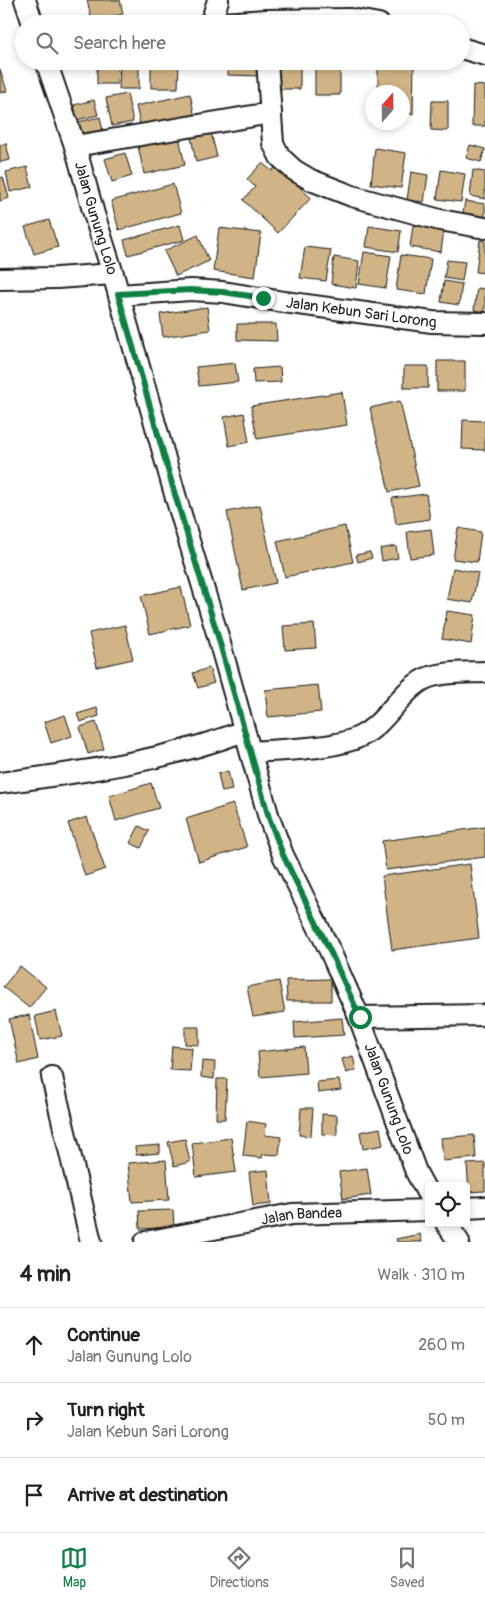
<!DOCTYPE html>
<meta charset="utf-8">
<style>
:root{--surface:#fff;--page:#f2f2f2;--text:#222;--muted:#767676;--line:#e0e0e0;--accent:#0b8043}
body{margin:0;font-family:Pangolin,sans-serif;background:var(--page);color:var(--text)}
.controls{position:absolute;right:15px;bottom:15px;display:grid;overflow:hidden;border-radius:5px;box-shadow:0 2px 8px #0003}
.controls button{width:45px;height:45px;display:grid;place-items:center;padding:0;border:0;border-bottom:1px solid var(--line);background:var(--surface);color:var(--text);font:25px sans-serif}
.compass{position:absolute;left:365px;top:85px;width:45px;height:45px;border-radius:50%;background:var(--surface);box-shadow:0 2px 8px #0003;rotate:20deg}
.stop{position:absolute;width:15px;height:15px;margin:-11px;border:4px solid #0b8043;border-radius:50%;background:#fff}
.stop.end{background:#0b8043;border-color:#fff;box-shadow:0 1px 5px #0008}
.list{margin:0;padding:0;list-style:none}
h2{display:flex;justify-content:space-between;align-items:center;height:65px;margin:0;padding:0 20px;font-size:21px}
h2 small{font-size:16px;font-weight:400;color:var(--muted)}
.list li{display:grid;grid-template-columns:32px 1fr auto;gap:15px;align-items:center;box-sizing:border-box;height:75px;padding:0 20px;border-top:1px solid var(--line)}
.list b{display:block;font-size:19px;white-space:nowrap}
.list p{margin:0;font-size:16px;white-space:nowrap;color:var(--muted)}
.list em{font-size:16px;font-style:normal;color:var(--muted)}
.icon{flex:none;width:28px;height:28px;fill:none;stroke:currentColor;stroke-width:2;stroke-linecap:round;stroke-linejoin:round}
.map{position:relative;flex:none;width:485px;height:1242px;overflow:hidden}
.search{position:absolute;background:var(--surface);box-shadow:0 2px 8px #0003;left:15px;right:15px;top:15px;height:55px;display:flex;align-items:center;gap:12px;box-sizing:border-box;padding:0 18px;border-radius:28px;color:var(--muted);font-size:19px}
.sheet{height:290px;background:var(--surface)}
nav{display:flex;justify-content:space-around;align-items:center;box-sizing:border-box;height:70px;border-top:1px solid var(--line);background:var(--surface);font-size:14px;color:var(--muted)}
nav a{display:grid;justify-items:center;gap:2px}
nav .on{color:var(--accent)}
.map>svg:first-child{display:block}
.building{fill:#d0b485;stroke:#1c1c1c}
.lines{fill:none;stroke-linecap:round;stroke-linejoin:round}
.minor-casing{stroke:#1c1c1c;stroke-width:24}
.minor{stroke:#fff;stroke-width:20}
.route{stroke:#0b8043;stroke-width:6}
.labels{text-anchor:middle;stroke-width:5;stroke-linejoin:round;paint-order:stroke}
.street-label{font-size:15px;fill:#1c1c1c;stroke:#fff}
</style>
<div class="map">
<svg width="485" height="1242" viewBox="0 0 485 1242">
<rect width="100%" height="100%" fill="#fff"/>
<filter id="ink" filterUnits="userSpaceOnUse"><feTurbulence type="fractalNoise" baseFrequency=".02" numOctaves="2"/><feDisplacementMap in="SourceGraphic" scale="10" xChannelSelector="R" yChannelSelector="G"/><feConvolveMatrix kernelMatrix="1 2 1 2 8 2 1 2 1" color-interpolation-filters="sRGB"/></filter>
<g filter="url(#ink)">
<path class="building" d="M87 0H120L123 14 92 22Z
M97 61H118L117 84H97Z
M120 61H139V89H119Z
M151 61H179L178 88H151Z
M228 61H260L259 76 228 75Z
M276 61H300V89H276Z
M315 61H340V95H315Z
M378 61H414L413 114H402V92H378Z
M0 69 7 91 0 93Z
M473 85 485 86V126H472Z
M127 94 133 122 112 126 106 98Z
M190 94 196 122 142 133 136 106Z
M94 100 98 115 77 120 74 105Z
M432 101H448V131L431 130Z
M100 117 103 131 81 136 78 122Z
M210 128 217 157 196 162 190 132Z
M178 132 185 165 144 174 137 141Z
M6 143 10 160 0 162V145Z
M470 145 485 149 481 162 466 158Z
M375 148 406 153 401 188 371 184Z
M125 153 132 176 112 182 105 159Z
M262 163 272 171 277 165 311 198 278 233 243 200 255 187 247 179Z
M27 167 32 187 10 192 6 172Z
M441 170 465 174 461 202 437 199Z
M473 170 485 172V199L470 196Z
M411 172 428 175 424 202 407 200Z
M3 177 9 198 0 201V178Z
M173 184 181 213 119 230 111 201Z
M465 201 485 204V222L462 219Z
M49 220 58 247 34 254 25 227Z
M180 225 184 240 128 255 124 240Z
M413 225 444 229 441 252 410 247Z
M369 226 401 231 398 252 366 247Z
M219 228 261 233 255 277 213 271Z
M198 235 209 261 176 276 164 251Z
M480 240 485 241V273L476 272Z
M305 247 331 250 326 281 300 278Z
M364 252 391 256 386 288 359 284Z
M401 255 431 259 426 294 396 290Z
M334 257 359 261 356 288 331 284Z
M447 260 465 262 462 281 444 278Z
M444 281 462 284 459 305 441 302Z
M477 288 485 289V312L474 310Z
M207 307 210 330 163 337 160 314Z
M237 324H276L277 341 237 340Z
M437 361H465V391H437Z
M235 363 238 382 199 386 196 367Z
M404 366H428V388H404Z
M280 367 281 382 254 383 253 369Z
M342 392 347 425 257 439 251 406Z
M400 401 419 486 389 492 370 408Z
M244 413 249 442 229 446 224 417Z
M463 420 485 421V450L462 449Z
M426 494 430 519 396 524 392 498Z
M260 505 276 583 243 590 227 512Z
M345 526 353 562 285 577 277 541Z
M458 528 481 532 477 562 453 559Z
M431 529 434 555 410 558 407 532Z
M396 546 398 558 382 561 380 549Z
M370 552 372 558 358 562 356 555Z
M453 568 478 573 472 603 447 599Z
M181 587 190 625 150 634 141 596Z
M447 611 475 615 471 644 442 639Z
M314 624 316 648 285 650 283 626Z
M125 625 133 659 97 667 89 633Z
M209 668 214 683 198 688 193 673Z
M318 685 321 712 268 717 265 690Z
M97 708 99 716 80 722 77 714Z
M65 715 72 736 51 743 44 722Z
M96 722 104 749 88 754 80 727Z
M228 771 232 790 222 792 218 774Z
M151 783 159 808 116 821 109 796Z
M233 804 247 847 199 862 186 819Z
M87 817 105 869 85 876 68 823Z
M139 826 149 831 141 848 130 843Z
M485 827V857L386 870 382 841Z
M470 864 479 938 392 950 382 876Z
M20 966 46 987 29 1008 3 987Z
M331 979V1001H287L286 980Z
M279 981 285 1012 253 1017 247 987Z
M56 1011 62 1036 40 1040 35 1016Z
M29 1015 38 1059 19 1064 9 1019Z
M342 1018 344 1035 295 1038 294 1022Z
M185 1027H199V1045L185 1044Z
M172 1046 192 1048 190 1071 170 1070Z
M304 1047 306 1073 260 1077 258 1052Z
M353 1056 356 1070 346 1073 342 1059Z
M202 1061 215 1062 214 1079 201 1077Z
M217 1079H227L225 1119H216Z
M339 1080 341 1090 318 1093 317 1082Z
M301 1108H313L311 1136 299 1135Z
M322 1114 337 1115V1135L322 1134Z
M247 1121 266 1124 265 1135 281 1137 279 1155 263 1154 262 1158 243 1156Z
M380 1128 383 1145 363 1149 360 1132Z
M474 1135 476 1158 443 1161 441 1138Z
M231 1138 236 1172 196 1177 192 1143Z
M185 1139 190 1162 174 1166 168 1142Z
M160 1145V1153L136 1155 135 1147Z
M166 1160 169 1200 132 1202 128 1163Z
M485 1163V1191L469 1192 467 1164Z
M367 1168 371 1195 343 1199 339 1172Z
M268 1170 271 1204 253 1206 249 1172Z
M173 1210 174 1227 140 1229 139 1211Z
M420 1234 422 1242H397L396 1239Z"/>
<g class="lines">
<g class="minor-casing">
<g id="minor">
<path d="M25 0 33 24"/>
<path d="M211 23 218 0"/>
<path d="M207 24 265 20 351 19 379 24"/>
<path d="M461 48 485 55"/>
<path id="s1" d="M46 61 75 146 94 214 113 274 176 498 217 633 269 818 283 855 330 951 359 1017 416 1172 429 1196"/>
<path d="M267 61 273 143 280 157 294 170 311 180 352 196 440 220 485 228"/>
<path d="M75 146 271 113"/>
<path d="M0 279 57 278 113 274"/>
<path id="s2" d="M119 295 191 290 223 292 284 302 432 322 485 323"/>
<path d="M251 752C280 750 337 749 361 736 385 724 398 695 421 681 436 671 467 673 485 672"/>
<path d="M0 783C83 772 165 761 244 731"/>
<path d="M359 1017 485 1015"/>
<path d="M52 1077 91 1242"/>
<path d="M466 1208 485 1207"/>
<path d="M446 1223 459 1242"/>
<path id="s3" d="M145 1242 292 1214 429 1210"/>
</g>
</g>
<use href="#minor" class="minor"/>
</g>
</g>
<g class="lines" filter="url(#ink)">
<path class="route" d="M263 298 223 292 190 290 118 294 176 498 217 633 269 818 283 855 330 951 360 1017"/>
</g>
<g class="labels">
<g class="street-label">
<text dy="5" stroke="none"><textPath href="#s1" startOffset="165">Jalan Gunung Lolo</textPath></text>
<text dy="5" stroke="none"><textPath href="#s2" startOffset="244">Jalan Kebun Sari Lorong</textPath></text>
<text dy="5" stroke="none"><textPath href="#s1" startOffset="1095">Jalan Gunung Lolo</textPath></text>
<text dy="5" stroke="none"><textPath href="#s3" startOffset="159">Jalan Bandea</textPath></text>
</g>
</g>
</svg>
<div class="controls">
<button><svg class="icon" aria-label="locate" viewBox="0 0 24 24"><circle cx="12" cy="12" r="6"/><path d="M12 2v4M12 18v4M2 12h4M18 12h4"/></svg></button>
</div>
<svg class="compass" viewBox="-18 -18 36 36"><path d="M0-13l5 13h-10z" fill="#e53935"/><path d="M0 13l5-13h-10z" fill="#767676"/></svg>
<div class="stop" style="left:360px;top:1017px"></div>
<div class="stop end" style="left:263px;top:298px"></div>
<div class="search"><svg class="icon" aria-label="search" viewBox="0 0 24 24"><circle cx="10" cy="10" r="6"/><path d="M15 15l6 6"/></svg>Search here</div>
</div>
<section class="sheet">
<h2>4 min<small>Walk · 310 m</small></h2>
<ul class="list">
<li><svg class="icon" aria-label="ahead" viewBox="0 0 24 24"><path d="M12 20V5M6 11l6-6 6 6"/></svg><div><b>Continue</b><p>Jalan Gunung Lolo</p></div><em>260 m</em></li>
<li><svg class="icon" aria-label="right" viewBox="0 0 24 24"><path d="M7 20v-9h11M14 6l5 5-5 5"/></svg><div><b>Turn right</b><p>Jalan Kebun Sari Lorong</p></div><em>50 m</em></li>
<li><svg class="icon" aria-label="arrive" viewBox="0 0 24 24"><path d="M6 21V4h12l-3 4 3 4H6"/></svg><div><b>Arrive at destination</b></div></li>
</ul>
</section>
<nav>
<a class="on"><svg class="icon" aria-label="map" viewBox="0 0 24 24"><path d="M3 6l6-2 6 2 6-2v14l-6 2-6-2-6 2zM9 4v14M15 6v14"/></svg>Map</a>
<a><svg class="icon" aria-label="directions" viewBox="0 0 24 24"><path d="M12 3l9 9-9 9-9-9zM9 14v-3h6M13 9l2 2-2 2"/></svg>Directions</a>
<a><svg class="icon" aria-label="saved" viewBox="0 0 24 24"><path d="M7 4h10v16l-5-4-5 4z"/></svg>Saved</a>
</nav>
